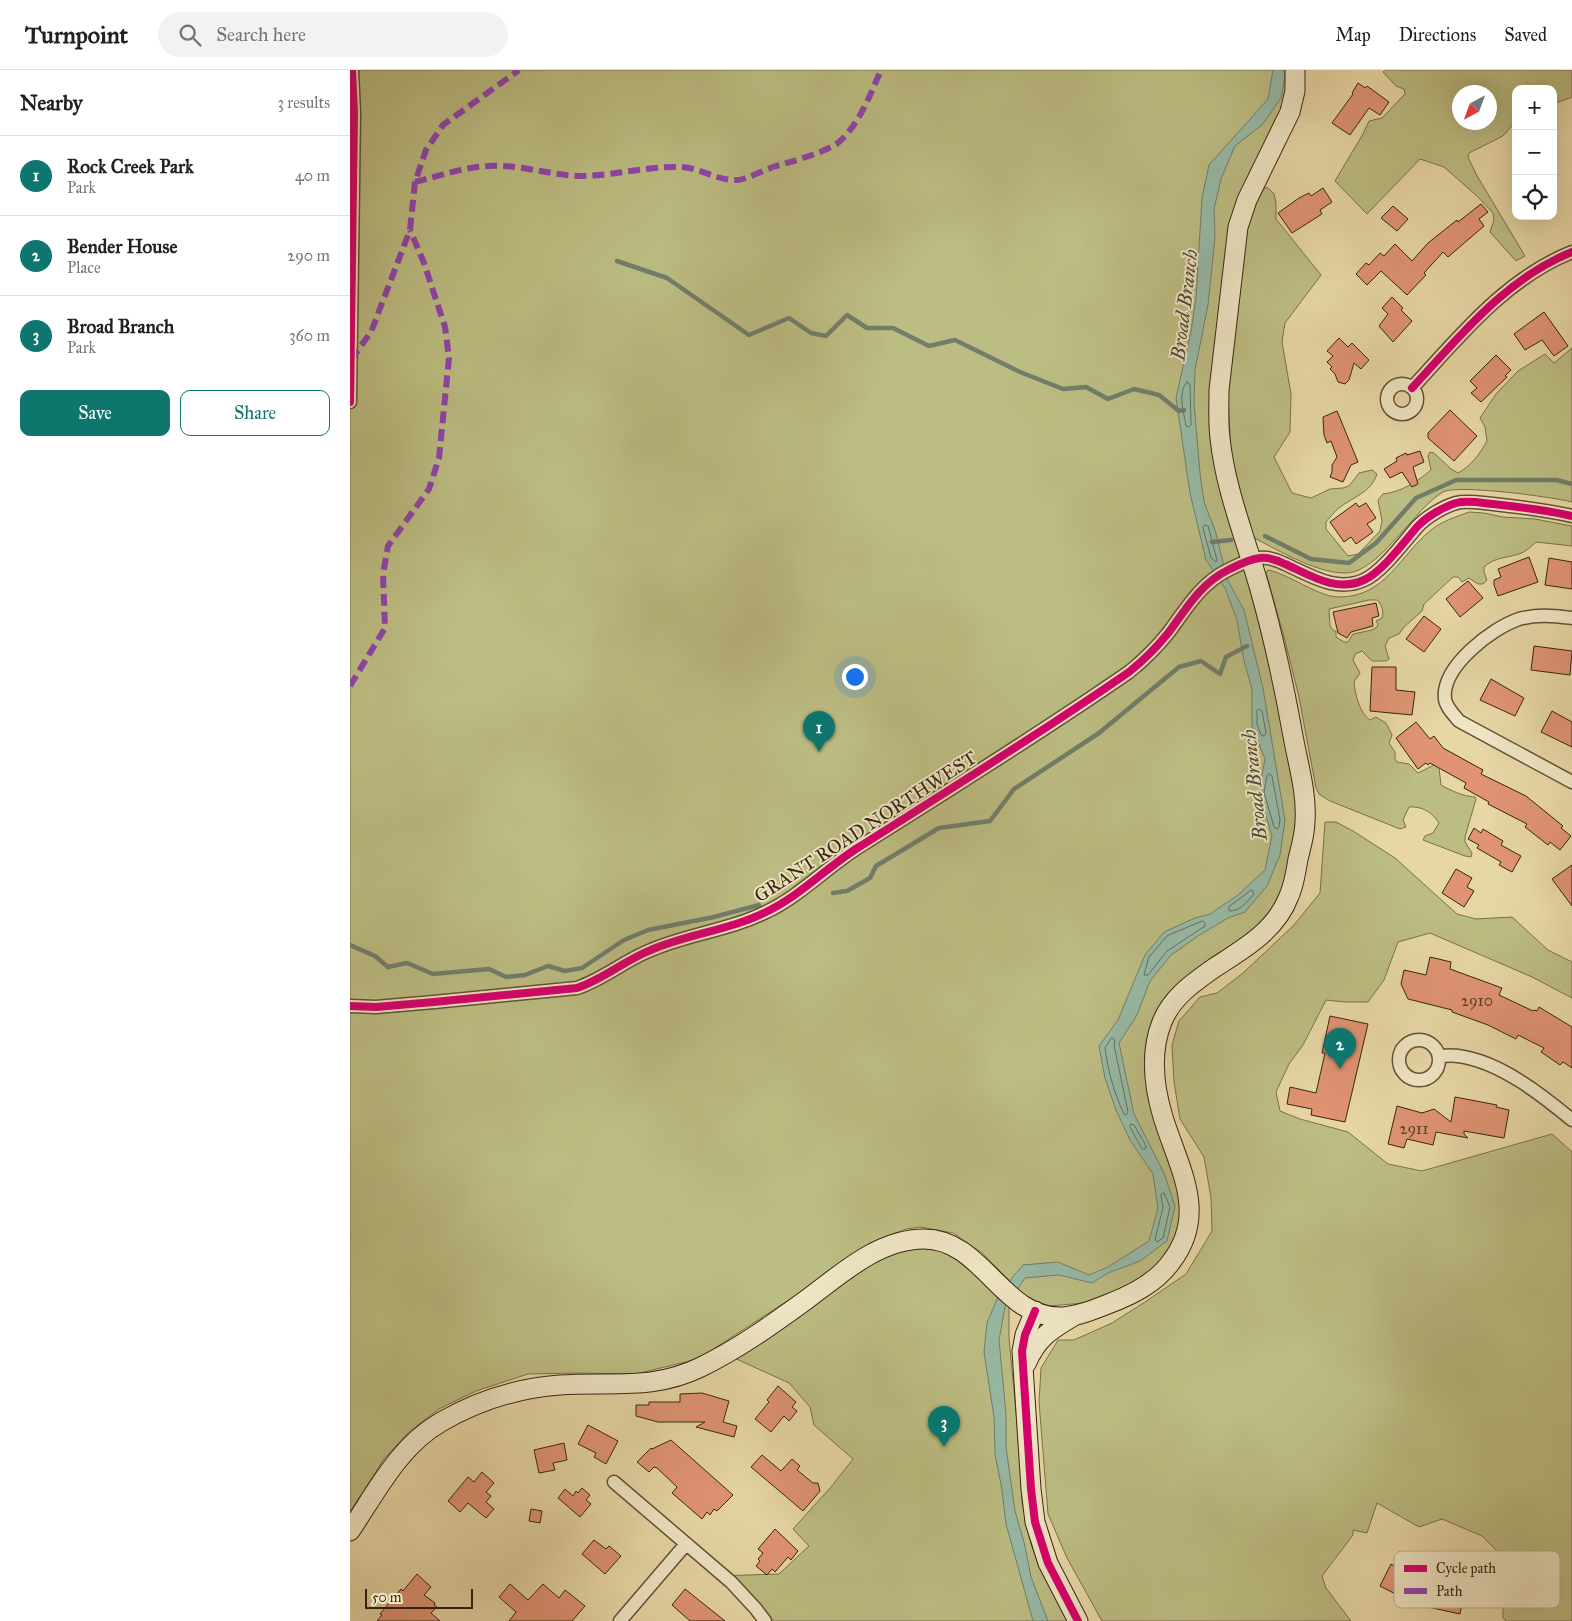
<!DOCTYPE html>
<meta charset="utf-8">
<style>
:root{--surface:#fff;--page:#f2f2f2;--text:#202124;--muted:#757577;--line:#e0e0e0;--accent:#0f766e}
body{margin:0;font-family:"IM FELL Great Primer",serif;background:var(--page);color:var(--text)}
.controls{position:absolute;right:15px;top:15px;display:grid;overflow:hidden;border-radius:10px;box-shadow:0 5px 20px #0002}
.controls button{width:45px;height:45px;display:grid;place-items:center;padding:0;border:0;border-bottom:1px solid var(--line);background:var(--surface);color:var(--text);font:25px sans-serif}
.compass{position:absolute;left:1102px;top:15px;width:45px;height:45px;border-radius:50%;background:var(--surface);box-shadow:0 5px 20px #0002;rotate:221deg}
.scale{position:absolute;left:15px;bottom:12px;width:108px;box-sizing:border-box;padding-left:5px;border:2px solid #372410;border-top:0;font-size:14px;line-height:18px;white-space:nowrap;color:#372410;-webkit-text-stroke:4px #efe5c4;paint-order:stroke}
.you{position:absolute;left:504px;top:606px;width:18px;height:18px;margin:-12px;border:4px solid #fff;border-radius:50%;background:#1a73e8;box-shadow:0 0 0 8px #1a73e833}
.badge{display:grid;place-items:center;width:32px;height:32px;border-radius:50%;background:var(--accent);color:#fff;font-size:16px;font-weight:700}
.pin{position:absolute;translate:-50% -41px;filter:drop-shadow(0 1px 2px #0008)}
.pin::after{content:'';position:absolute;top:26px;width:18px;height:15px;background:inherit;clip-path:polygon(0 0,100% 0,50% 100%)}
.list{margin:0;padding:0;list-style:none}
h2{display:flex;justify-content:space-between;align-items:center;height:65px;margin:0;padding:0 20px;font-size:21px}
h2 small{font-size:16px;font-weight:400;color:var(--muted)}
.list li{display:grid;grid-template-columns:32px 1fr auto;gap:15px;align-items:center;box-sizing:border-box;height:80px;padding:0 20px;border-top:1px solid var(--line)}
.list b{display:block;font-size:19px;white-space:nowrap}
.list p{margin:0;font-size:16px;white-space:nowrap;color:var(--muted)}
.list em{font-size:16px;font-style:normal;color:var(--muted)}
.actions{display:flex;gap:10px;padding:15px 20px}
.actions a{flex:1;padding:11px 0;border:1px solid var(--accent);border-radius:10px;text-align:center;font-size:18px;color:var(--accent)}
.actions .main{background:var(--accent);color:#fff}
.icon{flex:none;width:28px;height:28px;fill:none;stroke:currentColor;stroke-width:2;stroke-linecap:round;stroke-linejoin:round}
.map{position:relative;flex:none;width:1222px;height:1551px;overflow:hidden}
header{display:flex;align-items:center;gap:30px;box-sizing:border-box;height:70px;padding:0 25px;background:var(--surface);border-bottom:1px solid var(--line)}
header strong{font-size:24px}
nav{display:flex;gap:28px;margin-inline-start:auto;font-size:18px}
.search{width:350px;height:45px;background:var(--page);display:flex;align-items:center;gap:12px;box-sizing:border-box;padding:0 18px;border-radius:28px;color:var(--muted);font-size:19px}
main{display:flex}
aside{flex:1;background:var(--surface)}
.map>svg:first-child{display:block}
.green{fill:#bcbd82;stroke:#7a7049;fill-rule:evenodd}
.water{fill:#97baa7;stroke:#717e6b}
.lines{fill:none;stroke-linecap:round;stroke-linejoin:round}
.shore{stroke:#676f5c;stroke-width:1}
.stream{stroke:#717e6b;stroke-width:4.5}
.building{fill:#e09474;stroke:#372410}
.street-casing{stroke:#635135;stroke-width:15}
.secondary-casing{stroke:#372410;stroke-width:21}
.street{stroke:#efe5c4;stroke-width:12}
.secondary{stroke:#efe5c4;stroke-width:19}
.quiet{stroke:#8e44ad;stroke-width:6;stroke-dasharray:12 6;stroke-linecap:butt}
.cycleway-casing{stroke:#efe5c4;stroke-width:11}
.cycleway{stroke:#d6006c;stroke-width:8}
.labels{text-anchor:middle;stroke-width:4;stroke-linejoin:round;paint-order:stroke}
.number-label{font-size:16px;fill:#614029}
.street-label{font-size:19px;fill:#372410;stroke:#efe5c4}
.water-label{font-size:20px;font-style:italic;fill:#4f4a36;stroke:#efe5c4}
.key{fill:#efe5c4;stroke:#b8ab8e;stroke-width:1}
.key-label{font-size:14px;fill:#372410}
</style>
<header>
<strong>Turnpoint</strong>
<div class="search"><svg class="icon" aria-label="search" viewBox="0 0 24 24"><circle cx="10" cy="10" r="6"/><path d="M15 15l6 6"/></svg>Search here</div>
<nav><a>Map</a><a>Directions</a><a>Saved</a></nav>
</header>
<main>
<aside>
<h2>Nearby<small>3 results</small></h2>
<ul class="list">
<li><span class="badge">1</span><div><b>Rock Creek Park</b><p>Park</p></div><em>40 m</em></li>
<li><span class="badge">2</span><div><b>Bender House</b><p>Place</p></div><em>290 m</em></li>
<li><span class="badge">3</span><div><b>Broad Branch</b><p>Park</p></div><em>360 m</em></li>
</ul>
<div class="actions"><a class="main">Save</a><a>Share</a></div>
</aside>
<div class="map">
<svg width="1222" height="1551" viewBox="0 0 1222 1551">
<rect width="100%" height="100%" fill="#e7d7a5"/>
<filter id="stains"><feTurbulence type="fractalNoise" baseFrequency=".004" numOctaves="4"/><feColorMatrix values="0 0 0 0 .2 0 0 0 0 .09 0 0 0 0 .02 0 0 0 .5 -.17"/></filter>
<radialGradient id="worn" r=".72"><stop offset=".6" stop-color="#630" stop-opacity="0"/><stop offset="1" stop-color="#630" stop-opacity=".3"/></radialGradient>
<path class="green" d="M0 0H940L933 40 901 105 862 371 930 620 948 744 935 816 909 862 827 917 798 989 833 1128 828 1167 815 1185 793 1209 759 1225 734 1233 699 1236 676 1227 632 1183 603 1163 570 1157 556 1159 520 1173 448 1224 348 1289 286 1304 227 1303 178 1304 126 1321 89 1339 58 1363 34 1389 0 1442Z
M1035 0H1222V27L1203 34V19H1166V51L1153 66 1119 83 1118 87 1126 104 1175 186 1166 191 1140 162 1144 150 1143 143 1127 126 1094 97 1070 89 1017 144 985 111 1013 64 1019 51 1032 48 1055 24 1054 19 1046 16 1033 2ZM1110 22H1140V52H1110Z
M917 117 924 124 926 133V149L971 205 935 253 932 272 941 324 940 362 924 387 942 423 961 428 980 419 993 418 999 416 1009 403 1022 400 1027 404C1022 422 1003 427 989 438 984 442 980 447 976 452V459L998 486 1008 484 1030 461 1032 451 1028 430 1033 424C1051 422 1067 412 1081 400L1078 386 1080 382 1084 383 1101 399 1108 403C1121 396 1130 384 1137 371L1135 357 1130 348 1146 324 1168 301 1195 284 1204 293 1222 278V432C1203 427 1107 414 1093 422 1079 430 1063 450 1052 462 1039 476 1027 491 1009 500 983 513 930 481 906 469L901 463 881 385 878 325 894 170 901 145 913 120Z
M1119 442 1134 443 1153 447 1185 449 1222 456V476L1186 472C1181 477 1175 482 1169 484 1156 488 1145 487 1134 497V502L1137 510 1133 514H1128L1119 508 1112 512 1108 507H1103L1074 534 1072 541 1054 557 1049 564 1039 568 1035 576 1039 589 1036 591H1022L1012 581 1005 584 1003 590 1010 603 1004 612C1005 624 1010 644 1020 650L1026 647 1036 653 1042 665 1039 673 1045 682V689L1047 692 1059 694 1068 703 1086 694 1089 698 1091 715C1102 721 1112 726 1125 727L1126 729 1115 767V772L1122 783 1121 787 1115 786 1073 770 1075 766 1083 763 1089 753C1082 742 1072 736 1059 737L1053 750 1056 757 1050 759 980 731 969 724 966 718 949 627 933 563 916 503 918 500C939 504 968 527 989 527 1036 527 1050 485 1081 460 1092 451 1106 447 1119 442ZM1019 530H1027C1032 534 1034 542 1032 548L1026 551 1028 554 1027 557 1022 560 1003 564 998 572H994L986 567V561H984L980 556 979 539Z
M975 752H986L1003 761 1045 788 1107 844 1126 849 1162 847 1198 880 1222 892V928L1182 907 1080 863 1048 872 1034 910 1018 932H995L976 930 953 975 939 994 926 1022 930 1041 950 1049 998 1062 1038 1094 1072 1101 1202 1064 1222 1082V1551H1156L1153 1548V1511L1149 1483 1132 1466 1092 1449 1069 1457 1027 1433 1017 1463 1003 1460V1465L972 1506 976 1518 1001 1551H752L717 1488 698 1444 689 1332 691 1298 708 1270H724L762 1253 795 1232 836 1204 862 1161 861 1128 854 1087 830 1049 824 1012 822 975 829 951 850 927 867 923 893 903 944 855 970 823Z
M567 1173 611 1187 659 1237V1268L671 1395 672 1432 681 1474 687 1489 718 1548 717 1551H410L367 1506 429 1504 459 1476 443 1459 481 1417 503 1389 464 1355 460 1337 439 1313 382 1287 494 1204Z"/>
<path class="water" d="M923 0H934L935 7 931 28 913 54 885 76 871 109 864 139 865 167 858 235 845 300 844 333 850 403 854 432 866 463 877 509 894 540 913 618 935 750 930 785 917 816 895 842 878 848 848 866 821 885 800 911 787 945 769 973 784 1044 814 1103 825 1136 817 1171 790 1191 758 1203 742 1213 709 1205 675 1208 655 1237 649 1270 656 1344V1377L665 1441 674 1472 681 1507 698 1551H683L656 1454 652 1420 645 1384 644 1347 634 1282 637 1253 650 1222 673 1195 708 1192 739 1205 758 1197 799 1171 808 1138 803 1104 780 1070 766 1040 755 1008 749 976 768 950 795 885 814 862 845 848 860 844 888 825 915 800 922 766 909 722 915 689 902 656V619L894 591 887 550 875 518 856 490 840 423 826 328 841 261 846 228 852 128 859 95 918 29Z"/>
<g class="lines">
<path class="shore" d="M837 312 840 314 841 355 839 357 836 356C834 342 827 323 837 312Z
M855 455 858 456 867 490 866 492 861 488 853 458Z
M909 639 912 641 916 663 914 666 911 665 907 654V641Z
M919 704 922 706 930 750 929 757 927 759 924 757 914 722 917 706Z
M902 820 904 824C896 832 891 841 879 841V837Z
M853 851 855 853V856L817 881 798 905H794L799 887 817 866Z
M762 968 765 970 764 975 778 1042 776 1045 774 1044C764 1023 758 1001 755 978Z
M781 1054 784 1055 796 1076 795 1079H792L780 1057Z
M814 1123 820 1137 813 1168 807 1172 805 1169 813 1138 811 1125Z"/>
<path class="stream" d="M267 191 317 208 399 265 439 248 461 263 476 266 497 245 517 258H543L579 276 605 270 670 302 713 319 736 317 758 329 784 319 809 325 829 341 834 340
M915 466 961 489 999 493 1026 473 1066 428 1106 410H1207L1222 414
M862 472 881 470
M483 823 497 821 520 808 526 796 589 758 640 751 664 719 749 663 829 597 851 591 870 604 876 587 897 576
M0 875 25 886 38 897 57 893 83 904 139 899 156 907 175 905 198 896 215 901 232 898 274 870 298 860 364 847 409 835"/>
</g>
<path class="building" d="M1008 13 1015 18 1017 16 1039 32 1030 45 1019 38 1000 65 982 53 1003 24 1002 23Z
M973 118 982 132 970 140 972 144 942 163 928 143 949 128 959 123 961 126Z
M1131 134 1138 142 1129 149 1134 156 1098 187 1093 182 1074 203 1076 205 1057 225 1031 201 1017 215 1006 204 1016 193 1019 195 1030 183 1034 186 1045 174 1062 191 1078 173 1107 150 1108 152Z
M1043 136 1058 149 1047 161 1031 148Z
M1042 227 1053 238 1051 240 1062 251 1043 272 1029 256 1038 244 1032 238Z
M1194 242 1218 276 1204 286 1192 270 1175 280 1164 264Z
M989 268 998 277 1002 273 1019 290 1011 299 1004 293 999 310 995 314 988 312 985 304 980 299 982 297 977 292 983 286 977 281Z
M1146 285 1161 300 1155 306 1157 307 1131 332 1121 323 1127 318 1120 311Z
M1100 340 1127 366 1104 391 1078 368V363Z
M987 341 1008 392 1001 395 993 412 980 407 982 402V395L987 387 981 371 977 373 974 365 973 347Z
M1070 381 1074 392 1063 397 1068 414 1062 417 1052 402 1040 408 1034 399 1047 391 1046 388 1056 383 1057 385Z
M1006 433 1009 437 1016 433 1026 448 1017 454 1023 462 1006 474 1001 467 994 472 980 452Z
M1179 487 1188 512 1148 526 1144 515V510L1151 507 1148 499Z
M1199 488 1222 492V519L1195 515Z
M1118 511 1133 528 1110 547 1096 529Z
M1026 533 1029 546 1022 548 1023 556 1001 562 997 568 988 563 983 542Z
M1074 546 1091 559 1074 582 1056 569Z
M1184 576 1222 581 1220 605 1181 600Z
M1022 597H1046V620L1065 622 1062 645 1020 641Z
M1141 609 1174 628 1165 646 1130 630Z
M1202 641 1222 652V677L1191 662Z
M1066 652 1080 669 1084 666 1093 678 1133 700 1131 704 1176 726 1213 756 1211 758 1221 766 1210 780 1200 772 1198 775 1175 757 1177 754 1138 734 1139 732 1114 718 1116 713 1080 693 1078 695 1076 693 1068 699 1046 668Z
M1124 758 1131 763 1133 759 1153 771 1151 775 1171 786 1162 802 1149 795 1151 792 1127 778 1129 775 1118 769Z
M1222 795V836L1202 809Z
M1106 799 1122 808 1117 817 1124 821 1114 837 1092 823Z
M1080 887 1101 892 1100 899 1152 918 1149 925 1183 941 1184 940 1187 941 1189 937 1222 957V998L1213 992 1210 995 1191 982 1194 978 1168 965 1166 969 1138 955 1102 942V940L1058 929 1051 914 1054 900 1076 905Z
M980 946 1018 954 995 1052 961 1045 962 1039 937 1034 940 1017 966 1023 975 983H972Z
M1105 1027 1147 1035 1146 1037 1159 1040 1154 1068 1114 1061V1064L1118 1068 1086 1062 1083 1075 1057 1069 1054 1078 1038 1074 1047 1036 1072 1043 1084 1039 1101 1052Z
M428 1316 446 1332 442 1337 447 1341 439 1351 434 1346 421 1362 405 1349 419 1332 417 1330Z
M352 1323 379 1331 373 1352 387 1356 384 1367 346 1357 355 1352H308L286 1346V1335H299V1332H330V1324Z
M238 1355 268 1371 256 1394 244 1387 246 1383 228 1374Z
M321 1370 383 1425 367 1441 364 1439 360 1445 357 1442 352 1449 322 1423 327 1417 307 1398 304 1397 299 1402 287 1392 301 1378 302 1379Z
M214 1373 217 1390 203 1393 205 1400 189 1403 184 1380Z
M412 1385 431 1401 442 1389 450 1396 447 1400 463 1413H468L470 1421 453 1441 401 1397Z
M132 1402 144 1413 136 1422 141 1426 136 1432 144 1439 136 1448 118 1433 110 1442 98 1431 118 1407 124 1412Z
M232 1418 240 1425 236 1430 241 1434 230 1447 208 1428 215 1419 223 1426 226 1421 228 1423Z
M181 1439 192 1441 190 1453 179 1451Z
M425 1459 448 1481 441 1490 438 1487 425 1502 422 1499 417 1505 406 1496 410 1491 408 1489 413 1483 408 1479Z
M244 1470 256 1479 259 1476 271 1486 255 1504 232 1484Z
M1041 1494 1054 1502 1118 1512 1134 1508 1138 1531 1111 1538 1110 1544 1055 1532V1529L1030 1516Z
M67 1504 81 1517 74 1525 85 1533 84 1535 87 1537 81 1543 90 1551H27L32 1545 30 1544 51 1519 53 1521Z
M160 1514 178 1530 193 1514 209 1528 215 1520 235 1536 222 1551H159L166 1542 149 1527Z
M335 1519 375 1551H340L322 1535Z"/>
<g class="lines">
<g class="street-casing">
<path id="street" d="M1037 329a15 15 0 1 1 30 0a15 15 0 1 1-30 0Z
M1062 318C1110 266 1155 209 1222 182
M0 332 4 43 2 0
M1222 548C1204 546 1187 544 1169 549 1142 558 1091 597 1095 629 1096 637 1104 645 1109 651L1222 712
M0 936 26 937 84 932 227 918C254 909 275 890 301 880 338 864 380 860 416 842 450 826 477 797 509 777 599 720 691 663 779 602 794 590 807 577 819 562 836 539 851 513 878 500 888 495 899 489 910 488 919 487 927 490 935 494 960 505 986 523 1014 510 1032 502 1054 472 1067 457 1076 447 1093 437 1106 433 1117 430 1132 433 1143 434 1170 437 1196 440 1222 446
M1049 990a20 20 0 1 1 40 0a20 20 0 1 1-40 0Z
M1089 986C1095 986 1102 985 1108 986 1149 991 1192 1025 1222 1050
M264 1412 381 1512 406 1539 415 1551
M270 1551 336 1474"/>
</g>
<g class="secondary-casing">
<path id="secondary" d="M685 1241 675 1265 672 1281 681 1419 685 1452 698 1493 728 1551
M676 1294C687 1268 700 1260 724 1246
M0 1461C27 1421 49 1376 91 1352 127 1331 168 1318 210 1315 261 1311 302 1321 351 1297 388 1279 423 1254 456 1230 490 1205 528 1169 574 1169 633 1169 652 1249 712 1247 728 1246 743 1240 758 1234 782 1225 806 1213 821 1192 859 1143 828 1097 813 1047 804 1017 800 982 812 952 822 927 843 913 864 898 893 879 926 861 939 826 944 815 946 802 948 789 951 777 955 764 955 751 957 723 948 694 943 666 934 616 923 565 909 516 895 467 875 418 870 368 868 352 869 336 869 320L888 157 897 130 940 42 945 21V0"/>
</g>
<use href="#street" class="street"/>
<use href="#secondary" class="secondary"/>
<path class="quiet" d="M65 112C89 106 114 97 139 96 171 94 201 106 233 106 266 105 299 96 332 97 350 98 368 111 387 110 395 110 416 99 426 96 441 92 479 81 489 72 510 53 520 25 531 0
M1 290 21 262 60 160 65 112 76 80 93 55 169 0
M0 616 35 558 33 504 38 476 79 419 89 388 99 288 95 257 74 193 60 160"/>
<g class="cycleway-casing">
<path id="cycleway" d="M1062 318C1110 266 1155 209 1222 182
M0 332 4 43 2 0
M0 936 26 937 84 932 227 918C254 909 275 890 301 880 338 864 380 860 416 842 450 826 477 797 509 777 599 720 691 663 779 602 794 590 807 577 819 562 836 539 851 513 878 500 888 495 899 489 910 488 919 487 927 490 935 494 960 505 986 523 1014 510 1032 502 1054 472 1067 457 1076 447 1093 437 1106 433 1117 430 1132 433 1143 434 1170 437 1196 440 1222 446
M685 1241 675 1265 672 1281 681 1419 685 1452 698 1493 728 1551"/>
</g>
<use href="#cycleway" class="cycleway"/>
</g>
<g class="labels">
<g class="number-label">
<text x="1127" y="936">2910</text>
<text x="1064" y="1064">2911</text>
</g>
<g class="street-label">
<text transform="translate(515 756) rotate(-33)" y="7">GRANT ROAD NORTHWEST</text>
</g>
<g class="water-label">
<text transform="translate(834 235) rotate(-83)" y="7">Broad Branch</text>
<text transform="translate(904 715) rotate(-96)" y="7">Broad Branch</text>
</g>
</g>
<rect x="1044" y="1481" width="166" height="57" rx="8" class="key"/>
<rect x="1054" y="1495" width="23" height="7" fill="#d6006c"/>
<rect x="1054" y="1518" width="23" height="6" fill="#8e44ad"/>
<g class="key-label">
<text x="1086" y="1503">Cycle path</text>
<text x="1086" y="1526">Path</text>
</g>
<rect width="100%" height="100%" filter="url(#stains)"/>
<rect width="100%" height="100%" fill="url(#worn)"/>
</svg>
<div class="controls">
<button>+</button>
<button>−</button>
<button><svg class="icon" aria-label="locate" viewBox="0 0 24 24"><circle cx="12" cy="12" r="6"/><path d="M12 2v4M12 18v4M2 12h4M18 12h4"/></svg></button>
</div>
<svg class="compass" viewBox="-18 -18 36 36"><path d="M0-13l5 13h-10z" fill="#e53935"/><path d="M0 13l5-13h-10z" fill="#757577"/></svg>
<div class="scale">50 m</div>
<div class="you"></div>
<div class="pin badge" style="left:469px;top:682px">1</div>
<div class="pin badge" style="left:990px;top:999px">2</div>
<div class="pin badge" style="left:594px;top:1377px">3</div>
</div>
</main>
